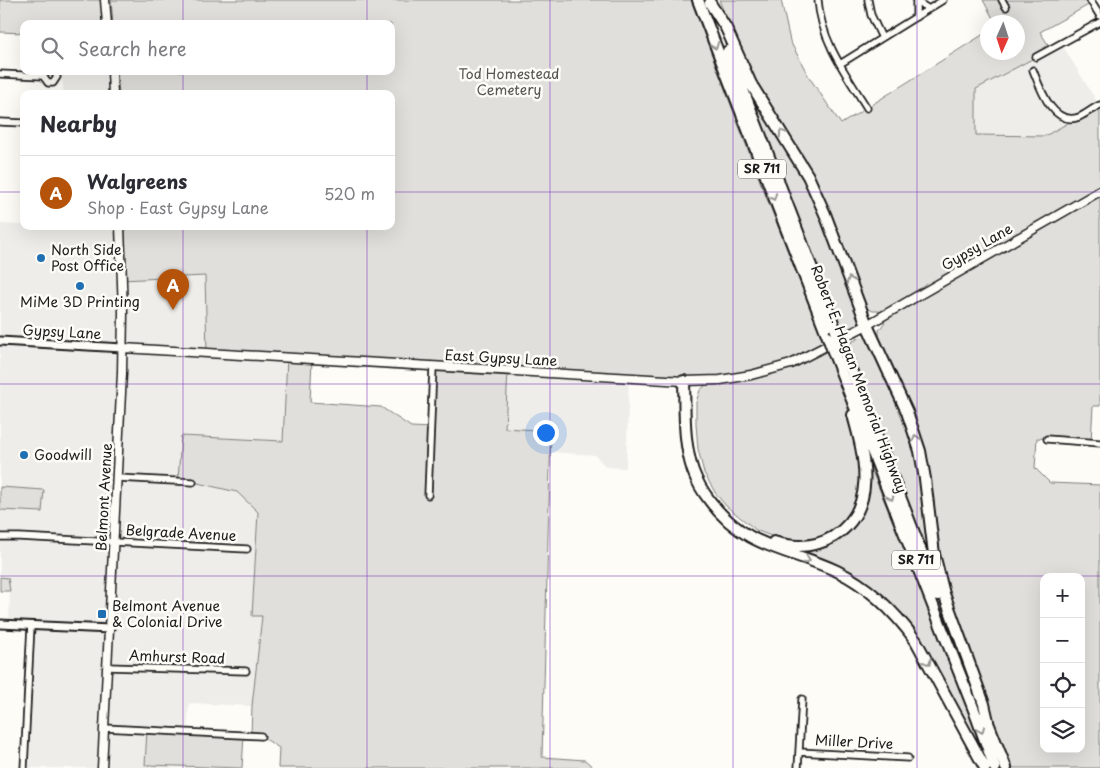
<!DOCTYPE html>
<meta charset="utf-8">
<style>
:root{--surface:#fff;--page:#f7f7f7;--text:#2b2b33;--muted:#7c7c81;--line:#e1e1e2;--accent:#b45309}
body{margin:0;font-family:"Playpen Sans",sans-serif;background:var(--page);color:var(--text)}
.controls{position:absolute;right:15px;bottom:15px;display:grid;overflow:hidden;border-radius:10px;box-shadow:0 5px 20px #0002}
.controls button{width:45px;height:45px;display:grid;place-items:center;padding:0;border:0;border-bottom:1px solid var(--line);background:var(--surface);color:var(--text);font:25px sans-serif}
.compass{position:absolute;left:980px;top:15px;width:45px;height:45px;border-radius:50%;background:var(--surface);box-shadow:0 5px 20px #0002;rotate:183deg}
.you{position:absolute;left:545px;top:432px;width:18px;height:18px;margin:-12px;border:4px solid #fff;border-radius:50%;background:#1a73e8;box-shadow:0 0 0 8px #1a73e833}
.badge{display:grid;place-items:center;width:32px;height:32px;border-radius:50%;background:var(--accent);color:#fff;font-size:16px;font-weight:700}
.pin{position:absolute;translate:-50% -41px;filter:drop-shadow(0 1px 2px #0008)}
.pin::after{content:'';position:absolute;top:26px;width:18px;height:15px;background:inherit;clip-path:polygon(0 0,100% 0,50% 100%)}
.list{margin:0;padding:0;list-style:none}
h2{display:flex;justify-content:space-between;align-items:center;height:65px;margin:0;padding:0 20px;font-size:21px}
h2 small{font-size:16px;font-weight:400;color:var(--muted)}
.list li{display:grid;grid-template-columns:32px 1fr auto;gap:15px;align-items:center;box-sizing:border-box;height:75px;padding:0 20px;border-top:1px solid var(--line)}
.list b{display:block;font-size:19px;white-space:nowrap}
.list p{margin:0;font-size:16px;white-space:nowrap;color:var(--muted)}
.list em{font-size:16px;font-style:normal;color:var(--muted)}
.icon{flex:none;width:28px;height:28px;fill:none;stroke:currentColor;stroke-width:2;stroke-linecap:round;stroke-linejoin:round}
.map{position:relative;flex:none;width:1100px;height:768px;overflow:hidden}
.search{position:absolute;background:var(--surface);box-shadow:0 5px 20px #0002;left:20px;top:20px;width:375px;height:55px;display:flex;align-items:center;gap:12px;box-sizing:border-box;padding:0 18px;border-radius:10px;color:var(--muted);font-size:19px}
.panel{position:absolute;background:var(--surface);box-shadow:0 5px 20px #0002;left:20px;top:90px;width:375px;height:140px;border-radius:10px}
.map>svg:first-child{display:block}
.built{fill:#eeede9}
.green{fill:#e0dfdb;stroke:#7e7e7c;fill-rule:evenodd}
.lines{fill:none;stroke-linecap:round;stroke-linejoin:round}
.minor-casing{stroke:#1c1c1c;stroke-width:9}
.tertiary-casing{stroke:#1c1c1c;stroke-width:11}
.secondary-casing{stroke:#1c1c1c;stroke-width:11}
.motorway-casing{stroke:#1c1c1c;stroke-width:14}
.minor{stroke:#fdfcf7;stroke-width:5.5}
.tertiary{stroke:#fdfcf7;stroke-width:7}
.secondary{stroke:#fdfcf7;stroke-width:8}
.motorway{stroke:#fdfcf7;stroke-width:10}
.motorway-bridge-casing{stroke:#1c1c1c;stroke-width:14;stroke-linecap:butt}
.motorway-bridge{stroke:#fdfcf7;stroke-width:10}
.oneway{stroke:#989794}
.grid{fill:none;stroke:#7b2cbf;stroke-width:1;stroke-opacity:0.55}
.poi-dot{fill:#1f6fb2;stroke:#fdfcf7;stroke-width:2}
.labels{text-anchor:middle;stroke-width:5;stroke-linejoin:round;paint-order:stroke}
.shield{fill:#fdfcf7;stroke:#605f5e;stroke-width:1}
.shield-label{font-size:12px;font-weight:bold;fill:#1c1c1c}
.park-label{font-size:14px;fill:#575655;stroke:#fdfcf7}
.street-label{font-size:14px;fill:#1c1c1c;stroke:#fdfcf7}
.poi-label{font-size:14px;fill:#1c1c1c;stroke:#fdfcf7;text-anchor:start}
</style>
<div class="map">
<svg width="1100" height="768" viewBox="0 0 1100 768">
<rect width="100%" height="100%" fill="#fdfcf7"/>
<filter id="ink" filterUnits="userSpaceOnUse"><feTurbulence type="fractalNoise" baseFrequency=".02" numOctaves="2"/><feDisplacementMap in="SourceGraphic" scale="10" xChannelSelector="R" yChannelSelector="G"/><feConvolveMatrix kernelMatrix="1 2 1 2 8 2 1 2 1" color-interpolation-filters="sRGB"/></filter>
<g filter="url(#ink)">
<path class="built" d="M1061 43 1099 105 1045 136 976 135V89Z
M61 71H112L113 94H64Z
M24 179V226H120L122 280 205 276 287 358 283 441 181 436 193 482 237 492 258 512 252 615 262 616 252 706 189 703 187 732 145 765 198 768H24L31 626 9 624 10 591 8 578 0 577V510L42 512 44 490 0 487V224L22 225Z
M508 371 629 378 626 468 606 467 595 455 550 452 551 431 505 428Z"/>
<path class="green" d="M0 0H105L107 24H24V33L0 32Z
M111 0H691L758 176 843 391 857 442 861 486 854 511 841 527 817 541H783L756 530 726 506 716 494 704 473 698 449 696 424V402L700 390 706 385 713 383 508 371 505 428 551 431 542 757 585 760 594 768H278L279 748 261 736 251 735 252 706 262 616H252L258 512 237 492 193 482 178 481 181 436 283 441 287 358 207 353 205 276 122 280 120 226H391V94H119L117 71H391V24H113ZM312 360 433 367 431 428 411 427 381 407 310 402Z
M719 0H781L790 41 809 77 841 124 987 32 988 52H1018V22H995L983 0H1090L1092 3 1040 32 1051 49 976 89V135L1045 136 1100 105V406H1093L1091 442 1037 438 1035 468 1050 483 1100 485V768H1010L993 722 990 705C970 655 950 606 938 554 930 521 930 486 924 452 917 412 896 375 879 339V330L885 322 879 311H873L866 308 802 157 766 101 746 66ZM1044 577H1081V749H1044Z
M745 81 805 176 860 315 858 325 843 332 848 344 861 337 870 339 897 395 917 456 931 554 929 555 849 347 843 349 835 328 840 325Z
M865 454 934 622 990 768 925 653 877 594 790 549H800L855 520Z
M0 487 44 490 42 512 0 510Z
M0 577 8 578 10 591H0Z
M147 730 244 735 242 768 145 765Z"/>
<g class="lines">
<g class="minor-casing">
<path id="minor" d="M818 0C821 41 846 74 867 108
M868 0 871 15 882 38
M1002 0 1006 7
M1090 0 1100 16
M916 1 929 9
M916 17V0
M1036 57 1100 22
M840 64 943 0
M1033 70C1040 88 1053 127 1079 117 1086 114 1093 108 1100 105
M0 74 43 76 48 71
M43 76 48 83H53L57 77 54 71
M0 122 24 123
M1047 439 1100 443
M118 478 193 482
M428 495 433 367
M0 537H19L247 549
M108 667 246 671
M104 728 261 736
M799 752 908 758
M24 768 31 625
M798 768 802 699"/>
</g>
<g class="tertiary-casing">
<path id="tertiary" d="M0 341 123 348
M0 624 110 629"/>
</g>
<g class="secondary-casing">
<path id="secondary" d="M105 0 107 24
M112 71 113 94
M123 348 684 381 720 380 751 375 791 364 867 325 1100 191
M102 768 122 373 123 312 120 226"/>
</g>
<g class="motorway-casing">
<path id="motorway" d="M698 0 828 337
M710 3 726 28 751 84 808 176 825 214 867 325 907 412 920 451 925 479 934 554 944 594 984 704 988 721
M728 51 835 328
M843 349 938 595
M834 354 974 710 995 768
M684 381C685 411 683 442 693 471 697 482 703 492 710 501 746 549 788 548 837 571 870 587 895 612 916 641L985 768
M774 542C794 548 814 548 833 537 878 509 865 458 853 415
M985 715 1006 768"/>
</g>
<use href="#minor" class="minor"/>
<use href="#tertiary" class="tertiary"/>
<use href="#secondary" class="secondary"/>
<use href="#motorway" class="motorway"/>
<g class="motorway-bridge-casing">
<path id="motorway-bridge" d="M835 328 843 349
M828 337 834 354"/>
</g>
<use href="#motorway-bridge" class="motorway-bridge"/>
</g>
<defs><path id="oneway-chevron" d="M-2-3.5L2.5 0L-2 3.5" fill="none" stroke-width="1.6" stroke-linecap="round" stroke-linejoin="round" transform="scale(1.25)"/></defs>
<g class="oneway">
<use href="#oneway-chevron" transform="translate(715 46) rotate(69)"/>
<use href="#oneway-chevron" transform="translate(782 133) rotate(-123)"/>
<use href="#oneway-chevron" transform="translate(773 197) rotate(69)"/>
<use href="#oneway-chevron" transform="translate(850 280) rotate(-111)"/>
<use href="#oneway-chevron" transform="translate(916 438) rotate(-107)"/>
<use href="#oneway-chevron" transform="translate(891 497) rotate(69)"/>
<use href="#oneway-chevron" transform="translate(807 560) rotate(21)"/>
<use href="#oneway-chevron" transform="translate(928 662) rotate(61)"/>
<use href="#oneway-chevron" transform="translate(981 730) rotate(69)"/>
</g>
</g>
<path class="grid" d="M183 0V24M367 0V24M550 0V768M733 0V768M917 0V768M183 71V94M367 71V94M0 192H24M391 192H1100M183 226V768M367 226V768M0 384H1100M0 576H1100"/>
<g class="poi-dot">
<circle cx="41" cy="258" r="5"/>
<circle cx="80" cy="286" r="5"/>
<circle cx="24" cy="455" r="5"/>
<rect x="97" y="609" width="10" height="10" rx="2.5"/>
</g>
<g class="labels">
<g class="shield">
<rect x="738" y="159.5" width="48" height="19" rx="4"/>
<rect x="892" y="550.5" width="48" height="19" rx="4"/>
</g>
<g class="shield-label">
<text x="762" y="173">SR 711</text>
<text x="916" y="564">SR 711</text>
</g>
<g class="park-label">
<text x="509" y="79">Tod Homestead<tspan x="509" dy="16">Cemetery</tspan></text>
</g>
<g class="street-label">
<text transform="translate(977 247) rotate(-30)" y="5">Gypsy Lane</text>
<text transform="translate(62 332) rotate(3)" y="5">Gypsy Lane</text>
<text transform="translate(501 358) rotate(3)" y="5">East Gypsy Lane</text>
<text transform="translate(859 379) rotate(69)" y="5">Robert E. Hagan Memorial Highway</text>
<text transform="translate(104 497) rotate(-87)" y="5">Belmont Avenue</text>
<text transform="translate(181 533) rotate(3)" y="5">Belgrade Avenue</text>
<text transform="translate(177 657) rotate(2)" y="5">Amhurst Road</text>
<text transform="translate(854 742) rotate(3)" y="5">Miller Drive</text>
</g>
<g class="poi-label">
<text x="51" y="255">North Side<tspan x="51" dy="16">Post Office</tspan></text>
<text x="80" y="307" text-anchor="middle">MiMe 3D Printing</text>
<text x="34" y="460">Goodwill</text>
<text x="112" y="611">Belmont Avenue<tspan x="112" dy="16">&amp; Colonial Drive</tspan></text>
</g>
</g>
</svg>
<div class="controls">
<button>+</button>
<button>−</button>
<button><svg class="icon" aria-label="locate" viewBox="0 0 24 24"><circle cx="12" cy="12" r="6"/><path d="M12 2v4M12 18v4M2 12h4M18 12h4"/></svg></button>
<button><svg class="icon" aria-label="layers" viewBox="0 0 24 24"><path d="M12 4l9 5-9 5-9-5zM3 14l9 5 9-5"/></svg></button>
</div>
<svg class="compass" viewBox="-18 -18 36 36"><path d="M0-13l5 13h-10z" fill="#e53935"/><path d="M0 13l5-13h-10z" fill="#7c7c81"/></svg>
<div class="you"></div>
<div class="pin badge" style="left:173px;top:310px">A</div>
<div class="search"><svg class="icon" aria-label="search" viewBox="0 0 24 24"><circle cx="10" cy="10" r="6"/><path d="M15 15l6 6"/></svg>Search here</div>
<section class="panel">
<h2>Nearby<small></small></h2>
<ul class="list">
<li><span class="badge">A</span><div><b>Walgreens</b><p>Shop · East Gypsy Lane</p></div><em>520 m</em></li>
</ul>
</section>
</div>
